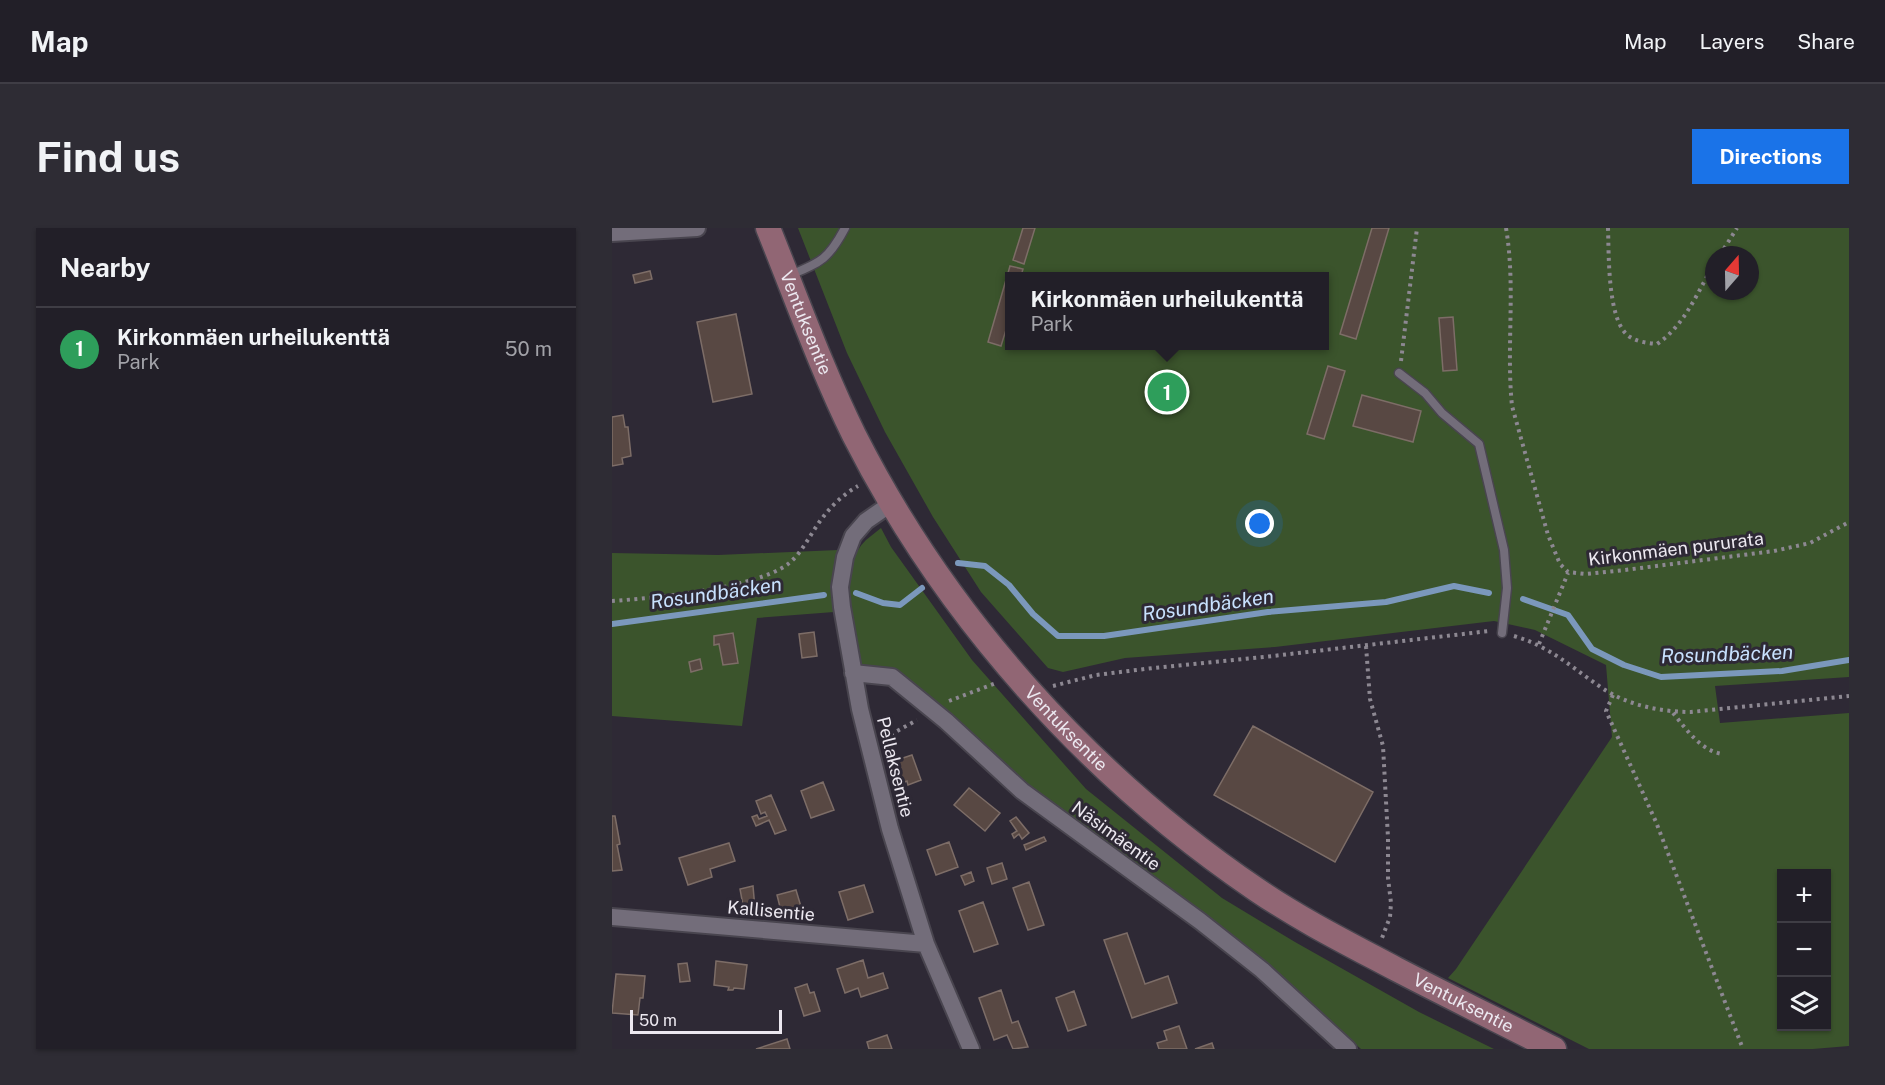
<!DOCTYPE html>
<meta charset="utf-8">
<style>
:root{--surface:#221f28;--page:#2e2c34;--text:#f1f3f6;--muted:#a2a2a8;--line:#3f3d45;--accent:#1a73e8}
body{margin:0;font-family:"Public Sans",sans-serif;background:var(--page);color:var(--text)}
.controls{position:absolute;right:18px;bottom:18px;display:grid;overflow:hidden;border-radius:0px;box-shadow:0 2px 4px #0004}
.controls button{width:54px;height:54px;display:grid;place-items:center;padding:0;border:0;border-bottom:2px solid var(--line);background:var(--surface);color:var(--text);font:30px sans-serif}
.compass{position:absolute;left:1093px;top:18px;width:54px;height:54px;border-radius:50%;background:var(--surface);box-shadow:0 2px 4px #0004;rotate:20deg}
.scale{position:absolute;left:18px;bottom:15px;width:152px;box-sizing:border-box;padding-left:6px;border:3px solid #ece8f0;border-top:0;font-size:16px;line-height:21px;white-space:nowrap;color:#ece8f0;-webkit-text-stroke:4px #2e2935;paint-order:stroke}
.you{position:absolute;left:648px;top:296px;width:21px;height:21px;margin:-15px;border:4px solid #fff;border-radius:50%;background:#1a73e8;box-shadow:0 0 0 9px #1a73e833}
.badge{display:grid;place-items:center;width:39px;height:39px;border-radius:50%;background:var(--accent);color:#fff;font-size:20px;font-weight:700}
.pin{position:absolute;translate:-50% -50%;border:3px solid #fff;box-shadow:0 2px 6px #0006}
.popup{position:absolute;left:393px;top:44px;width:324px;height:78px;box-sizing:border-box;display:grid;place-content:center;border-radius:0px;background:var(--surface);filter:drop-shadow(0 2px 4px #0005);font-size:20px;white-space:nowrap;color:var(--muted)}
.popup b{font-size:22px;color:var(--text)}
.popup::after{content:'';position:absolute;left:50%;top:100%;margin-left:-12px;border:12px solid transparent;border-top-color:var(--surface)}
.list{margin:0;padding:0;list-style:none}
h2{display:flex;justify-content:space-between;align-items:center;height:78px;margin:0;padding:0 24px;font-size:26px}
h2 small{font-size:20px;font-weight:400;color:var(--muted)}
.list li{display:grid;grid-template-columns:39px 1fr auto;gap:18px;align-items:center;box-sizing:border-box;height:84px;padding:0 24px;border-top:2px solid var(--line)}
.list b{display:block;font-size:22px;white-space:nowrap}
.list p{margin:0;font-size:20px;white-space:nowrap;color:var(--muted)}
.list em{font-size:20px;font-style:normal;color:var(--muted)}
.icon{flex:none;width:33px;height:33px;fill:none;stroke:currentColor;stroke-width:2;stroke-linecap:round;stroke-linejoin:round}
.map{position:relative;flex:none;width:1237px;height:821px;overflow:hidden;border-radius:0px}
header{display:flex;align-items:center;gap:36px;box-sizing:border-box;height:84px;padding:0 30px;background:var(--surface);border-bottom:2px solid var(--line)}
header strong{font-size:28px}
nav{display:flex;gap:33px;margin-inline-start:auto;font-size:21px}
.intro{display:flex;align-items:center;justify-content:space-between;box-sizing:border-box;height:144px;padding:0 36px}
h1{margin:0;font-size:42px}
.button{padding:15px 27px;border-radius:0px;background:var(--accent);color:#fff;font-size:21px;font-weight:700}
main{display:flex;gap:36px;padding:0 36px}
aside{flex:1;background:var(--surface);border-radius:0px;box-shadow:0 2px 4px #0004}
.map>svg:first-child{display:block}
.green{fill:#3b542c;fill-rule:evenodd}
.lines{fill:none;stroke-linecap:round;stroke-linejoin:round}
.stream{stroke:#7b98bc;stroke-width:6}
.building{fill:#584843;stroke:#7d6d67;stroke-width:1.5}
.lane-casing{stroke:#49454f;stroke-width:11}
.street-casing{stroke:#49454f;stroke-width:20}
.secondary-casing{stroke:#49454f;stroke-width:27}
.path{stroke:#8d8892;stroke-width:4;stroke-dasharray:3 4.5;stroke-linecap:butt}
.lane{stroke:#736d7a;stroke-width:8}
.street{stroke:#736d7a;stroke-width:16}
.secondary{stroke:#916674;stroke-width:24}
.labels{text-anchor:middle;stroke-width:6;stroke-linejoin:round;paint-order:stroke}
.street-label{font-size:18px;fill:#ece8f0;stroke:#2e2935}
.water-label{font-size:20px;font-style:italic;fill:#c8e1fe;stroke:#2e2935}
</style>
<header>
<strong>Map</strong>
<nav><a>Map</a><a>Layers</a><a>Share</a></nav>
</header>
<div class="intro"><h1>Find us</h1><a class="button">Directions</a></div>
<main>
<aside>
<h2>Nearby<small></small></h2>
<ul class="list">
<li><span class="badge" style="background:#2e9e5b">1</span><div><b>Kirkonmäen urheilukenttä</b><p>Park</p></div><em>50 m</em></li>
</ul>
</aside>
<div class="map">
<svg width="1237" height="821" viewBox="0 0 1237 821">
<rect width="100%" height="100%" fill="#2e2935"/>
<path class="green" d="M186 0H1237V449L1103 458 1108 495 1237 485V818L1201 821H977L836 750 844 741 1000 509 994 437 923 402 882 393 663 419 513 430 451 444 436 440 369 364 321 289 273 204 235 125ZM1102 27H1138V63H1102ZM398 48H712V118H398ZM1170 646H1214V798H1170Z
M269 300 279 319 360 432 474 561 610 670 683 714 807 784 882 821H749L655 736 415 557 341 489 247 438C241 400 223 342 254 312 259 308 264 304 269 300Z
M226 322 222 384 145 390 130 498 0 488V325L106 327Z"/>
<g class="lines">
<path class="stream" d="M346 335 373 338 397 357 421 386 446 408H492L656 384 774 374 842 358 877 365
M244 365 271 375 288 377 310 360
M911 371 956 387 980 421 1012 437 1049 449 1170 443 1237 432
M0 396 212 367"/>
</g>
<path class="building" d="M411 0H423L412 36 401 32Z
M760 0H777L744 111 728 106Z
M398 38 411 41 409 48H398V89L389 118 376 114Z
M38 43 40 51 23 55 21 47Z
M124 86 140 166 101 174 85 94Z
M841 89 845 142 831 143 827 90Z
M716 138 733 143 712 211 695 206Z
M750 167 809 183 801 214 741 198Z
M11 187 13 199H16L19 228 10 230 11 236 0 238V189Z
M202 404 205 428 190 430 187 406Z
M121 405 126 435 111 437 107 416 102 417V408Z
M88 431 90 441 79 444 77 434Z
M641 498 761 564 723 634 602 567Z
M300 527 309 552 296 557 295 553 290 555 282 533Z
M211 554 222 582 199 590 189 563Z
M357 560 388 585 373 603 342 577Z
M159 567 174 602 163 606 157 592 144 598 140 589 145 587 147 591 155 588 153 584 149 586 144 573Z
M0 588H3L8 616 5 617 10 642 0 643Z
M404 589 417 605 410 611 407 606 402 610 400 606 405 603 398 593Z
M432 609 434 613 414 622 412 617Z
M337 614 346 639 324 647 315 622Z
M117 615 123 633 98 641 100 649 76 657 67 630Z
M390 635 395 651 380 656 375 640Z
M359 644 362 653 353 657 349 648Z
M417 654 432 697 416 702 401 660Z
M252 657 261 684 236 692 227 664Z
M141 658 143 681 132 683 128 661Z
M184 662 190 682 170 687 165 667Z
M371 674 386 716 362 724 347 683Z
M515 705 533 756 556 748 565 775 520 790 492 712Z
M251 732 256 750 271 745 276 760 249 769 246 760 233 765 225 741Z
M104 733 135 737 132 761 122 760 121 762H116L117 759 102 757Z
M75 735 78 753 68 754 66 736Z
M4 746 33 748 31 770H28L26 787 0 785Z
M195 756 198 765 202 764 208 783 192 788 183 760Z
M389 762 400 795 406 793 416 819 401 821 395 807 382 812 367 770Z
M462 763 474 797 456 803 444 770Z
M567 798 575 821H547L545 815 555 812 552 803Z
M275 807 280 821H257L255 814Z
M175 811 178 821H144Z
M600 815 602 821H583Z"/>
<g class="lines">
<g class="lane-casing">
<path id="lane" d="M176 48C209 34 216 32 233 0
M787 145 813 165 830 185 867 216 892 322 895 360 890 405"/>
</g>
<g class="street-casing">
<path id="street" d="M0 5 85 0
M280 275 254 293 241 308 233 329 228 359 230 379 248 481 278 601 314 716 359 821
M241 445 280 449 334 493 410 563 588 693 650 742 736 821
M0 689 314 716"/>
</g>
<g class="secondary-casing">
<g id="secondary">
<path id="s1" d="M156 0C184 69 209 140 242 207 334 389 477 548 645 662 689 692 737 716 784 741 836 768 889 794 942 821"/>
</g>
</g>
<path class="path" d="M894 0C904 59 894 119 900 178L936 307 948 336 956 344 974 346 1013 342 1162 323 1198 315 1237 294
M996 0C997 26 995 95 1018 109 1026 114 1036 115 1045 116 1073 97 1085 65 1102 36
M1108 27 1125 0
M789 133 805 0
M0 373C43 370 142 361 176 336 189 326 197 309 206 296 217 280 230 267 246 258
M902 408C939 419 959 439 990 460 1015 477 1049 484 1079 484L1237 468
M927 416 956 345
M754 418 758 471 771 518 776 610V650L779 675 778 689 770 710
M441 458 484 447 541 440 652 429 877 403
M1001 467 994 483 1044 594 1131 821
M337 473 384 455
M1061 485C1075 502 1088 522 1110 526
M275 513 278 507 305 492"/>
<use href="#lane" class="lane"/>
<use href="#street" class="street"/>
<use href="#secondary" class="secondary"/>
</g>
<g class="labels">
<g class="street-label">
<text dy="6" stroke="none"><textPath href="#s1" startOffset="102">Ventuksentie</textPath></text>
<text transform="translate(1064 321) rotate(-7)" y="6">Kirkonmäen pururata</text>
<text dy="6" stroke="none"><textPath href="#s1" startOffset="588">Ventuksentie</textPath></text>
<text transform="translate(283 539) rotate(76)" y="6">Pellaksentie</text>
<text transform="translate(504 608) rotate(36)" y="6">Näsimäentie</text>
<text transform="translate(159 683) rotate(5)" y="6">Kallisentie</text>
<text dy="6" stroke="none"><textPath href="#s1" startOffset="1074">Ventuksentie</textPath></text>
</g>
<g class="water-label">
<text transform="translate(104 365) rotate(-8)" y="7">Rosundbäcken</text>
<text transform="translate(596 377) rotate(-8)" y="7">Rosundbäcken</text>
<text transform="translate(1115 426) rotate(-2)" y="7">Rosundbäcken</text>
</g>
</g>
</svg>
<div class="controls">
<button>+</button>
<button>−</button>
<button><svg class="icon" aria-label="layers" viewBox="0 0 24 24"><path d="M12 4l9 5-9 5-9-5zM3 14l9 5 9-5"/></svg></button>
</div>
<svg class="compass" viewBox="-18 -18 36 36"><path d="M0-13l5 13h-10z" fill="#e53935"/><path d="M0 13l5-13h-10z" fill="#a2a2a8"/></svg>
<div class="scale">50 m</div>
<div class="you"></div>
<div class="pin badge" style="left:555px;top:164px;background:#2e9e5b">1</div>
<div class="popup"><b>Kirkonmäen urheilukenttä</b>Park</div>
</div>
</main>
